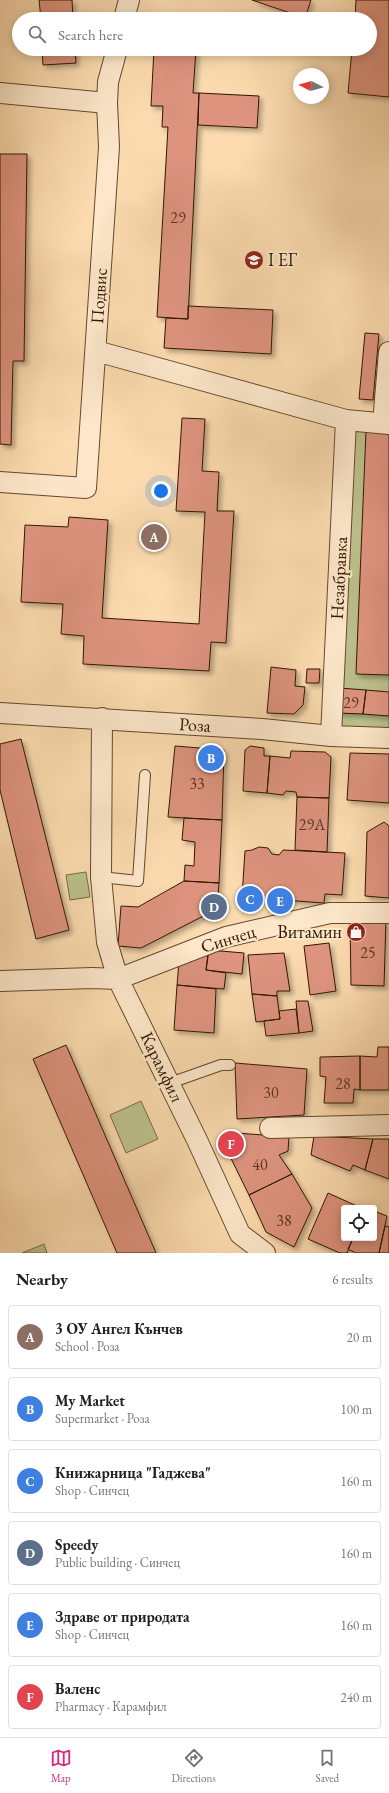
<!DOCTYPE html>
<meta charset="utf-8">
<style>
:root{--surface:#fff;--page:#f2f2f2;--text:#202124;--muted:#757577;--line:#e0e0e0;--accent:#db2777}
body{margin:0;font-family:"EB Garamond",serif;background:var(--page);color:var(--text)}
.controls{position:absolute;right:12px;bottom:12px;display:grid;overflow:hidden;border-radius:4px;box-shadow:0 2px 10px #0003}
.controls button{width:36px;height:36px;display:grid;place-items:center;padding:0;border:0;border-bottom:1px solid var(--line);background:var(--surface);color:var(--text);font:20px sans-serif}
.compass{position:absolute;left:293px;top:68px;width:36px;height:36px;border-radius:50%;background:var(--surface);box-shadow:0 2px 10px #0003;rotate:276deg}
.you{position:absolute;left:161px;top:491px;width:14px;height:14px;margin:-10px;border:3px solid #fff;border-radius:50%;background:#1a73e8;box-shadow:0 0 0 6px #1a73e833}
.badge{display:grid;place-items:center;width:26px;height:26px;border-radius:50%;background:var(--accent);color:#fff;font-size:13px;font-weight:700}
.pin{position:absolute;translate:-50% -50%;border:2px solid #fff;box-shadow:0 1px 4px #0006}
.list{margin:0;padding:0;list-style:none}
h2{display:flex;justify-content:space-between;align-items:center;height:52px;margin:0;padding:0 16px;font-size:17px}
h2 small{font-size:13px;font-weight:400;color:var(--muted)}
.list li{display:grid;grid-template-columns:26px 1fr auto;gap:12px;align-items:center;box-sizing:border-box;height:64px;margin:0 8px 8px;padding:0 8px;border:1px solid var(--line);border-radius:4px}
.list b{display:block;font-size:15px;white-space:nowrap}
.list p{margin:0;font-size:13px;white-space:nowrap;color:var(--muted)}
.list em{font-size:13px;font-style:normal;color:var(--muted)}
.icon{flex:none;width:22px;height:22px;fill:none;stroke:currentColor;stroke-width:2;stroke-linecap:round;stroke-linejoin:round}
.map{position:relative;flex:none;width:389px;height:1253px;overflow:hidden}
.search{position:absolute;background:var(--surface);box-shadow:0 2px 10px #0003;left:12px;right:12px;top:12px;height:44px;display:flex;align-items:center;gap:10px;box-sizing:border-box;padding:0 14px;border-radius:22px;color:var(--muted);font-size:15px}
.sheet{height:484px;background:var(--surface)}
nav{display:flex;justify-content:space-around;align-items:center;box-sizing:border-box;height:56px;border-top:1px solid var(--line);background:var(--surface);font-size:11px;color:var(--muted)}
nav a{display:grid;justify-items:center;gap:2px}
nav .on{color:var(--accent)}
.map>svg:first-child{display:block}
.green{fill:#bcc08c;stroke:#776c46}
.building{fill:#dd937e;stroke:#321800;filter:url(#shadow)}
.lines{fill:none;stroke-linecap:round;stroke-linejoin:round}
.service-casing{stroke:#64482c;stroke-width:12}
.minor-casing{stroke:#64482c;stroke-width:22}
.service{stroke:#fce7ca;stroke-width:10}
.minor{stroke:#fce7ca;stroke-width:20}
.labels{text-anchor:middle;stroke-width:4;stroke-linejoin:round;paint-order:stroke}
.number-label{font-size:16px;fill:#5d3720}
.poi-label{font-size:18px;fill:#321800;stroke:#fce7ca;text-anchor:start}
.street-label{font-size:18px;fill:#321800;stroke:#fce7ca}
</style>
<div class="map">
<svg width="389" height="1253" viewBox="0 0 389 1253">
<defs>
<filter id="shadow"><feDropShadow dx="3.5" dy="3.5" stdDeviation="2" flood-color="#0004"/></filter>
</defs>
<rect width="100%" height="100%" fill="#fadaae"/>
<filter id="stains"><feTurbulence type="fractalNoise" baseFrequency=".005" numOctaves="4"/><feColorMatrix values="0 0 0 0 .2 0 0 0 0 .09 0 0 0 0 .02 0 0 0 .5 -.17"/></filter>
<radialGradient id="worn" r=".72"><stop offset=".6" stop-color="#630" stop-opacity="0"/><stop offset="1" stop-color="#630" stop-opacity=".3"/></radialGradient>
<path class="green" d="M346 420 389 424V738L331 736Z
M86 872 90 897 70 900 66 875Z
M141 1101 158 1139 126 1153 110 1115Z
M44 1244 47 1253H22Z"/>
<path class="building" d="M39 0H72L73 19H41Z
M252 0H311L305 18Z
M356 0H389V97L348 93 352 49H370V19H355Z
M156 15 197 17V19H156Z
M42 49H75L76 63 43 65Z
M154 49H196L193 93H199L188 319 157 317 168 127H162L163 106H151Z
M199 93 259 96 257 128 198 125Z
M0 154H27L24 361H13L11 445 0 444Z
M188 306 273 310 271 354 164 348 166 318 188 319Z
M365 333 379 334 373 400 359 399Z
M182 418 205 419 202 471 219 472 217 511H234L226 643 211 642 209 671 83 664 84 636 61 634 63 604 21 602 25 525 68 527 69 517 108 520 102 618 199 624 205 512 176 511Z
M366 431 389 432V675L356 674Z
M271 667 296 670 295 686 305 687 303 705 294 714 267 713Z
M307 669H320L319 683H306Z
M339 688 366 690 363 714 338 713Z
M366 690 389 692V716L363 714Z
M21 739 69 930 36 939 0 790V744Z
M175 746 224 750 222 820 168 817Z
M250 746 264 748V756H270L267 793 243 791 245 750Z
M291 751 325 752 331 757 329 798 297 797 296 792 286 791 283 795 267 793 270 756 290 758Z
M350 753 389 754V803L347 800Z
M297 797 329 798 327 852 295 850Z
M184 818 222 820 219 883 184 881 185 865 194 866 195 842 182 840Z
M384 822 389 826V898L365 896 367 832Z
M259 847 268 848 272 854 279 855 283 850 345 853 342 895 325 894 324 903 242 897 245 851 252 850Z
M184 881 219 883 217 909 141 948 118 946 121 906 138 907Z
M386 919 384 986 351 985 350 920Z
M329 943 336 991 310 995 304 946Z
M209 950 244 953 242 974 206 970Z
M208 953 206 970 226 973 224 989 177 985 179 962Z
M284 953 290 991H277V996L252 994 248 955Z
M177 985 216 989 214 1033 174 1030Z
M252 994 277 996 280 1019 256 1022Z
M296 1001H308L313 1031 299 1033Z
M296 1009 299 1033 266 1036 264 1021 280 1019 279 1011Z
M66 1045 156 1253H117L33 1059Z
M378 1047H389V1090H360V1056L377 1057Z
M360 1056V1090L354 1089 353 1103H324L326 1077 320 1076V1057Z
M235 1063 307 1069 304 1115 237 1119Z
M237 1133 289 1137 288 1151 279 1155 292 1174 249 1195 223 1142 230 1136Z
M314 1136 373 1139 365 1170 353 1165 350 1171 311 1155Z
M373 1139H389V1179L365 1170Z
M292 1174 312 1208 294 1247 266 1232 249 1195Z
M328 1193 361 1208H344V1238H353L347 1253H340L308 1239Z
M374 1211 387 1216 379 1253H356L348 1249 353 1238H374Z
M385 1226 389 1227V1253H379Z"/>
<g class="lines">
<g class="service-casing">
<path id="service" d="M101 877 138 881 145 775
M170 1083 221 1065H230"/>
</g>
<g class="minor-casing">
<path id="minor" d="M124 19 129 0
M0 93 107 103 108 82 117 49
M96 351 346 420 389 424
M383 423 389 352
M0 482 86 488 109 147 107 103
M0 713 262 729 331 736 389 738
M102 718 101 877 107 942 118 979 197 1140 240 1234 265 1253
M331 736 346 420
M0 981 92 978 118 979 226 937 330 913H389
M270 1128 389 1125"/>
</g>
<use href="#service" class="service"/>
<use href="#minor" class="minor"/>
</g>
<defs>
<g id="school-disc" transform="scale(1)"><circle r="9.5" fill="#8f2418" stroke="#fce7ca"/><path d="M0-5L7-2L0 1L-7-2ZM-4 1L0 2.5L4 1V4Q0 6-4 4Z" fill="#fff"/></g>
<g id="shop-disc" transform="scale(1)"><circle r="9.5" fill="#8f2418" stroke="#fce7ca"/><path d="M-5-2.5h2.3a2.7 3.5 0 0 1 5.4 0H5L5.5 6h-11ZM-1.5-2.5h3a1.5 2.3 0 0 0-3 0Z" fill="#fff"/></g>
</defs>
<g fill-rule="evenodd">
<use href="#school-disc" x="254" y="260"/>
<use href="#shop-disc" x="356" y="932"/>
</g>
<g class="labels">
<g class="number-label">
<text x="178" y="223">29</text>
<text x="351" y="708">29</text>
<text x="197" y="789">33</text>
<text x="312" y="830">29А</text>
<text x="368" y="958">25</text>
<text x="343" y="1089">28</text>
<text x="271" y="1098">30</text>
<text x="260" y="1170">40</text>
<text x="284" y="1226">38</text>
</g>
<g class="poi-label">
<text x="268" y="266">I ЕГ</text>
<text x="342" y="938" text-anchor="end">Витамин</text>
</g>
<g class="street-label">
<text transform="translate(99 296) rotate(-86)" y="6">Подвис</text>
<text transform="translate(339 578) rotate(-87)" y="6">Незабравка</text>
<text transform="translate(195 725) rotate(4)" y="6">Роза</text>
<text transform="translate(228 939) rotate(-17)" y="6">Синчец</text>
<text transform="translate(162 1067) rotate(64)" y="6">Карамфил</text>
</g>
</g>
<rect width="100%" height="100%" filter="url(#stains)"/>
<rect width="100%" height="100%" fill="url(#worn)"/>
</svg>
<div class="controls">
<button><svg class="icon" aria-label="locate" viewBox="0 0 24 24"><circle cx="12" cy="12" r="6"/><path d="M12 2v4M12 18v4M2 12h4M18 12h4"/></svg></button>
</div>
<svg class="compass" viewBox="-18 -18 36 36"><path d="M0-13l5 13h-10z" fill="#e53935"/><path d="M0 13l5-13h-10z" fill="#757577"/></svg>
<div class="you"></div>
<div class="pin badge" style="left:154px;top:537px;background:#8d6e63">A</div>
<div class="pin badge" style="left:211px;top:758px;background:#3f7fe0">B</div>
<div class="pin badge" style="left:250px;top:899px;background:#3f7fe0">C</div>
<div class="pin badge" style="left:214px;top:907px;background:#5c6f8a">D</div>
<div class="pin badge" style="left:280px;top:901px;background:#3f7fe0">E</div>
<div class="pin badge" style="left:231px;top:1144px;background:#e0444e">F</div>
<div class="search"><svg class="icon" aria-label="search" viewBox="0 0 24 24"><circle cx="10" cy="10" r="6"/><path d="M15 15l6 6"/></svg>Search here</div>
</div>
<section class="sheet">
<h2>Nearby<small>6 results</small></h2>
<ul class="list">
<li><span class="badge" style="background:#8d6e63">A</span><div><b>3 ОУ Ангел Кънчев</b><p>School · Роза</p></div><em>20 m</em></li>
<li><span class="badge" style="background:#3f7fe0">B</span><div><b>My Market</b><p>Supermarket · Роза</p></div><em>100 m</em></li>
<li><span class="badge" style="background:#3f7fe0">C</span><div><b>Книжарница &quot;Гаджева&quot;</b><p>Shop · Синчец</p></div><em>160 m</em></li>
<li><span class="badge" style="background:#5c6f8a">D</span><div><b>Speedy</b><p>Public building · Синчец</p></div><em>160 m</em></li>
<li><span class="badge" style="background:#3f7fe0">E</span><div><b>Здраве от природата</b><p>Shop · Синчец</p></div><em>160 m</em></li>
<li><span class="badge" style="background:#e0444e">F</span><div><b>Валенс</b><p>Pharmacy · Карамфил</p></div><em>240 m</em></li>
</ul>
</section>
<nav>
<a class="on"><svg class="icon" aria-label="map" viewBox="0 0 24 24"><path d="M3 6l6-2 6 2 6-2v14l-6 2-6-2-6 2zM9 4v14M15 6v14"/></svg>Map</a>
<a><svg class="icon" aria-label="directions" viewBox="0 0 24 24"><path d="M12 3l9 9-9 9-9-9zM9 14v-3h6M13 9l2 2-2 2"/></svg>Directions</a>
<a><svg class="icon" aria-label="saved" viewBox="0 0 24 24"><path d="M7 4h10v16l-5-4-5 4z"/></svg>Saved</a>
</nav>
